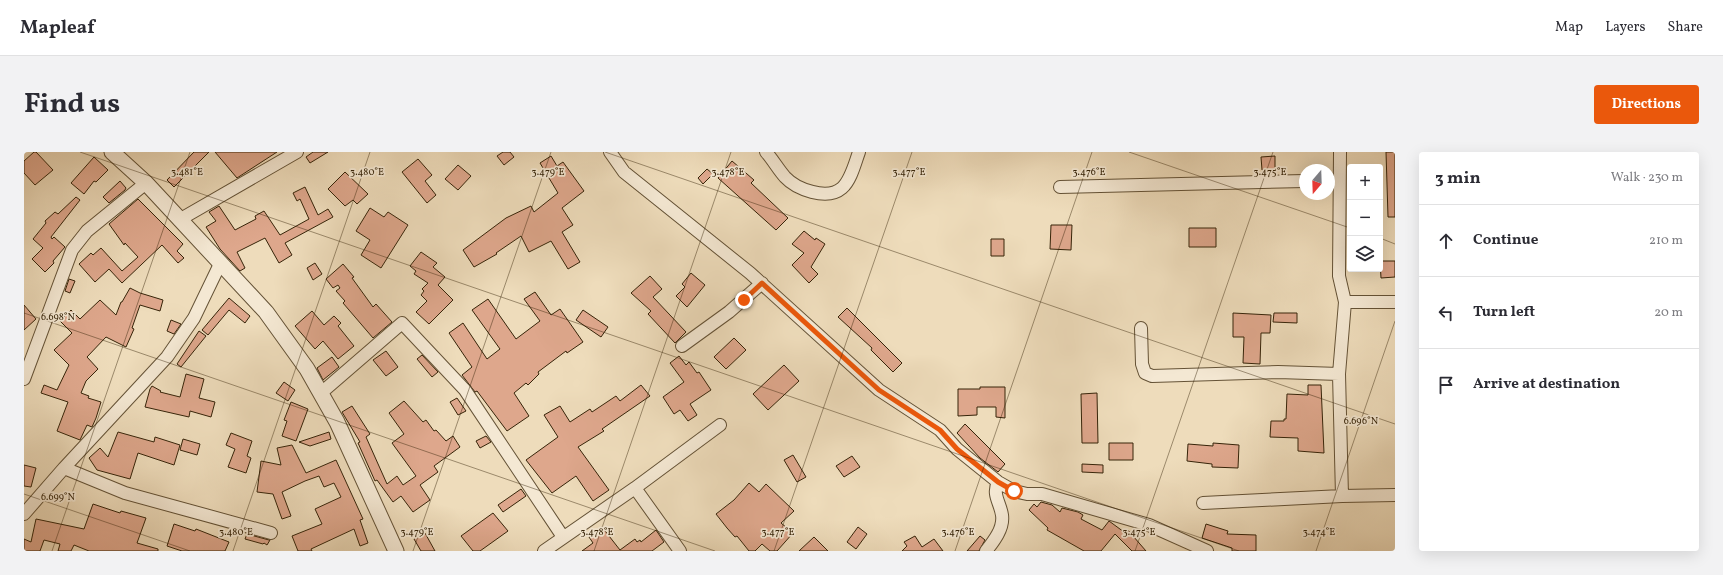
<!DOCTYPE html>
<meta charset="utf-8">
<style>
:root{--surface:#fff;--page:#f2f2f3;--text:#2b2b33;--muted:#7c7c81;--line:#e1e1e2;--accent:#ea580c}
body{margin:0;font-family:Vollkorn,serif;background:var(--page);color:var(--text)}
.controls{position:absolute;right:12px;top:12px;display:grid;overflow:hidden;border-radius:4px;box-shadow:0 4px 16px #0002}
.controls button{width:36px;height:36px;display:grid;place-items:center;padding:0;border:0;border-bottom:1px solid var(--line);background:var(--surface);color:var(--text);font:20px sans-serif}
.compass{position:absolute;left:1275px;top:12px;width:36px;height:36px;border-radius:50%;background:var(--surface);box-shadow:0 4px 16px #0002;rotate:199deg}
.stop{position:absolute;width:12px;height:12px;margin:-9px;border:3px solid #ea580c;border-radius:50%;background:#fff}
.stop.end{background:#ea580c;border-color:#fff;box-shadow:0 1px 4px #0008}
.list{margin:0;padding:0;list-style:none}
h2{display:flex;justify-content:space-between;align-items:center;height:52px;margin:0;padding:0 16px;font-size:17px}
h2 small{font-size:13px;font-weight:400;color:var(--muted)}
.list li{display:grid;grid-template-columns:26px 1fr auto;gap:12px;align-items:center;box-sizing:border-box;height:72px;padding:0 16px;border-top:1px solid var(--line)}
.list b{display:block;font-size:15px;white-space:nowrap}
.list em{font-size:13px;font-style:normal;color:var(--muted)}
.icon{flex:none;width:22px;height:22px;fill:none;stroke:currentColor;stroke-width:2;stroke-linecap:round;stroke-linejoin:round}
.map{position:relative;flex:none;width:1371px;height:399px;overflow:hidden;border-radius:4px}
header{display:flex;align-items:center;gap:24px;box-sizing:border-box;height:56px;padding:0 20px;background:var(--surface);border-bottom:1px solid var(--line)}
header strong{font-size:19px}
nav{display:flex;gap:22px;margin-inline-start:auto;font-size:14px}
.intro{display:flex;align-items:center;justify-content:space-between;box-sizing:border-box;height:96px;padding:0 24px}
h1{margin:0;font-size:28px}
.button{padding:10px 18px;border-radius:4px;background:var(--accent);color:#fff;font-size:14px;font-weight:700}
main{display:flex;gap:24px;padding:0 24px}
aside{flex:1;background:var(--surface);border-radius:4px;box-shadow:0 4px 16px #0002}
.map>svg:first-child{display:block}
.building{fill:#dea78c;stroke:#362409}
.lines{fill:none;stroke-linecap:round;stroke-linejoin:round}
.minor-casing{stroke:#645236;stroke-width:14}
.tertiary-casing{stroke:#645236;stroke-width:17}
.minor{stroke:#f4e8d3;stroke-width:12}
.tertiary{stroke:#f4e8d3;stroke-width:15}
.route{stroke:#ea580c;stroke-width:5}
.ticks{fill:none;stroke:#362409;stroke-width:1;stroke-opacity:0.45}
.ticks-label{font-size:10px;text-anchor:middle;fill:#362409;stroke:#f4e8d3;stroke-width:3.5;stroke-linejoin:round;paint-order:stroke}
</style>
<header>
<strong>Mapleaf</strong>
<nav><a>Map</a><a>Layers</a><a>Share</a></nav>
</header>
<div class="intro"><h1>Find us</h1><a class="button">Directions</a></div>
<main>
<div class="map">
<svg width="1371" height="399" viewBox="0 0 1371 399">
<rect width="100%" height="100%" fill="#eedcbb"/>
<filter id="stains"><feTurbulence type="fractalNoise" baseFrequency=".005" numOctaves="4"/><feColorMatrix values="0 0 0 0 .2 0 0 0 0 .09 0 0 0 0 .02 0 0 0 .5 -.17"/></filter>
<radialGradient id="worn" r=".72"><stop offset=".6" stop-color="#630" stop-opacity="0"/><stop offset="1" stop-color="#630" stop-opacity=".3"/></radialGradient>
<path class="building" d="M10 0H12L29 18 11 33 0 21V9Z
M170 0H185L150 35 143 28Z
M191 0H253L213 26Z
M289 0H304L286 11 282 5Z
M479 0H486L490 5 480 13 473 4Z
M1362 0H1371V65H1364Z
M527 4 533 14 539 10 560 39 538 56 549 73 538 80 556 110 544 117 527 89 505 100 497 84 472 101 473 102 450 115 439 98 482 66 507 54 510 60 534 41 516 11Z
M1251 4V18H1238L1237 5Z
M70 5 84 18 72 30 70 29 60 42 47 31Z
M394 7 408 23 401 29 412 43 403 51 378 20Z
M708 9 730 28 727 31 764 66 752 78 694 26Z
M434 13 447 24 434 38 421 27Z
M683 17 689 22 679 32 674 26Z
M321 20 344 42 333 52 329 48 321 54 304 37Z
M96 29 102 36 101 38 85 51 79 45Z
M281 35 294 63 304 57 309 65 261 91 268 103 255 111 241 86 213 100 221 116 216 119 196 97 182 75 192 69 185 60 195 54 211 78 232 67 231 64 240 59 256 83 285 67 276 47 273 49 269 41Z
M52 45 56 48 27 85 28 87 30 85 41 95 29 109 30 111 21 120 8 107 19 96 9 87 22 71 21 69 31 60 34 62Z
M114 47 159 92 153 99 160 106 154 111 138 93 98 131 85 117 71 130 55 112 67 101 69 103 77 96 98 119 114 105 101 91 100 93 85 72Z
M346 56 360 65 364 60 384 73 357 116 337 103 346 88 332 79Z
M1027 73H1048L1047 98 1026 97Z
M1165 76H1192V95H1165Z
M780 79 791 88 792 86 801 92 787 115 794 122 785 131 768 113 780 101 768 92Z
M967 87H980V104H967Z
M397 100 413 111 409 115 421 125 414 133 429 148 405 172 392 160 403 149 397 143 400 139 398 137 404 131 390 122 392 119 386 114Z
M1356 109H1371V125L1357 126Z
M291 111 298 122 289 128 283 116Z
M319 112 330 125 328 126 349 155 352 152 368 170 349 186 319 151 321 149 312 139 316 136 314 133 309 136 302 127Z
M667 121 681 133 663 155 652 144 661 135 658 132Z
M626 124 638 137 629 145 662 180 651 191 624 162 627 159 607 141Z
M45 127 51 129 46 141 41 139Z
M106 136 116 141 139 148 136 159 116 153 108 176 110 177 102 195 82 185 63 205 74 217 62 229 57 241 65 244 64 246 77 250 72 266 68 275 63 273 56 288 33 279 44 250 17 241 20 233 33 238 45 213 30 198 48 181 36 169 47 158 56 167 76 148 92 163 97 150H98Z
M511 140 527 163 536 157 559 190 543 201 542 199 514 220 515 222 504 233 502 231 490 241 505 264 483 279 453 239 451 240 438 223 448 215 425 181 439 171 463 207 476 197 448 158 464 147 492 187 516 169 500 147Z
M205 146 226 164 221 171 205 158 184 183 178 178Z
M0 153 12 167 0 178Z
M823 156 878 211 869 220 847 198 848 196 814 165Z
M559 158 584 175 577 185 552 168Z
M288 159 300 173 310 164 317 171 314 174 330 194 314 207 299 189 291 197 271 174Z
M1209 161 1247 163 1246 181H1237L1236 212 1219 211 1220 185H1209Z
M1250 161H1273V171L1249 170Z
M147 168 157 172 150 182 143 179Z
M175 179 182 184 157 215 153 212Z
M710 186 722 198 702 217 690 205Z
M362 199 374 215 362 224 349 208Z
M398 203 414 220 408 225 393 207Z
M655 204 662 213 665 210 673 221 675 220 687 238 666 252 673 263 664 269 656 258 650 262 639 245 660 230 646 211Z
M308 205 315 215 299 228 293 216Z
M760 213 775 229 744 258 729 242Z
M162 222 180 227 175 246 191 250 187 265 166 259 165 265 121 255 126 237 128 234 137 239 136 240 156 245Z
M260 230 271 238 264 249 252 241Z
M617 233 626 244 578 277 580 279 554 295 585 338 569 349 552 324 528 341 502 308 534 285 520 263 536 254 546 270 566 257 568 260 592 244 596 249Z
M1284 233H1297L1300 301 1274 299V286L1246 285 1247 269H1260V267H1262L1263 242 1284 243Z
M956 235H981V266L972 265V255H953V263L934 264V237H956Z
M1073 241 1074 291H1058L1057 242Z
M433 246 442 259 434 263 426 250Z
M380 249 399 270 402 268 410 279 412 278 422 289 429 284 436 295 410 314 414 320 396 333 406 348 389 360 377 344 369 350 353 328 351 329 334 291 336 290 318 260 328 254 346 282 342 285 363 332 373 324 379 333 392 324 368 291 380 282 365 261Z
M267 250 284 257 272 289 258 284 263 269 260 268Z
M941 272 981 312 974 320 956 306 933 281Z
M94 280 130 290 131 285 156 293 150 313 114 301 106 327 73 318 65 306 76 296 84 305Z
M305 280 307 287 286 294 275 290Z
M207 281 228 289 223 304 227 306 222 321 204 315 211 297 202 293Z
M462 284 467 290 456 296 452 289Z
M159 287 176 292 173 303 156 298Z
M1085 291H1109V308H1085Z
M1189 291 1215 293 1214 316 1188 315V312L1163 309 1164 292 1189 294Z
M268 293 282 321 312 308 339 367 336 368 344 391 336 394 330 377 287 397 288 399H274L268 384 298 372 291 357 317 345 310 331 300 335 295 324 281 329 258 340 267 364 258 367 249 342 233 340 237 309 257 313 253 296Z
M769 303 782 325 773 330 760 308Z
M828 304 836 315 820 325 812 314Z
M1058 312 1079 313V321L1058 320Z
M0 313 12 316 7 335 0 334Z
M725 331 735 340 742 332 770 359 757 371 769 381 753 399H746L738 392 731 399H725L713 384 711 385 703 376 692 362 710 348Z
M497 337 502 344 479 360 474 353Z
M1017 350 1028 353 1036 360 1038 356 1054 360 1059 363 1057 367 1078 378 1085 369 1100 380 1103 377 1122 399H1108L1091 382 1077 399H1060L1023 378 1024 376 1005 358 1010 352 1013 355Z
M69 352 96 361 97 359 122 366 113 391 134 397V399H65L50 393 47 399H34L36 392 20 388 16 399H0V387L7 390 12 367 60 377Z
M469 361 484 379 456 399H449L437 384Z
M150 372 171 379 172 377 205 390 201 399H158L143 394Z
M1182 372 1204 379 1203 382 1232 383V399H1208V396L1178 386Z
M578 375 596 398 611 387 613 390 616 388 617 390 632 378 640 390 628 399H558L569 391 565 385Z
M834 375 843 382 832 397 823 390Z
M401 381 411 399H397L390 387Z
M223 382 245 388H246L243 393 240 391 239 392 221 387Z
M891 384 898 395 910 387 919 399H878L883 394 880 390Z
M956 384 961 388 955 399H943Z
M790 385 804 399H775Z"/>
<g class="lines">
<g class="minor-casing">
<path id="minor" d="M586 0 600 20 726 121 855 238 916 278 933 297 974 330 990 339 1003 342H1018L1125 373 1183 399
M742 0C749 8 754 17 761 25 772 37 803 49 818 36 827 28 831 11 835 0
M1316 0 1315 124 1321 150 1315 222 1318 344
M1036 35 1281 29
M155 68 273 0
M1321 150H1371
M1117 176 1118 212 1121 221 1128 224 1254 220 1315 222
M658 194 705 160 738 131
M0 227 48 98 63 79 122 31
M297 241 378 171 441 238 539 385
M40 316 101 341 247 381
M611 336 656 399
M1179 351 1318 344 1371 343
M0 362 40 316 143 205 170 166 196 112
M520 399 611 336 696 273
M962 399C970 389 980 376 978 363 976 350 968 343 974 330"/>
</g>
<g class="tertiary-casing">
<path id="tertiary" d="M88 0 122 31 242 160 283 217 313 270 372 399"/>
</g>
<use href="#minor" class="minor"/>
<use href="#tertiary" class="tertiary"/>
</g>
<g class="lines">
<path class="route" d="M720 148 738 131 855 238 916 278 933 297 974 330 990 339"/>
</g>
<path class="ticks" d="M56 0 1215 399M581 0 1371 272M1105 0 1326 76M1356 86 1371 92M0 161 691 399M0 342 166 399M28 399 166 0M209 399 346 0M389 399 527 0M570 399 707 0M750 399 888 0M931 399 1068 0M1111 399 1249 0M1292 399 1371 169"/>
<g class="ticks-label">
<text x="163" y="23">3.481°E</text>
<text x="343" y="23">3.480°E</text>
<text x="524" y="23">3.479°E</text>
<text x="704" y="23">3.478°E</text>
<text x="885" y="23">3.477°E</text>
<text x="1246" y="23">3.475°E</text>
<text x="1065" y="23">3.476°E</text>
<text x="34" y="168">6.698°N</text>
<text x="1337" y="272">6.696°N</text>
<text x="34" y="348">6.699°N</text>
<text x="212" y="383">3.480°E</text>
<text x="393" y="383">3.479°E</text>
<text x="573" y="383">3.478°E</text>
<text x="754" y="383">3.477°E</text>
<text x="934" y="383">3.476°E</text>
<text x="1115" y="383">3.475°E</text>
<text x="1295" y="383">3.474°E</text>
</g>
<rect width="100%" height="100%" filter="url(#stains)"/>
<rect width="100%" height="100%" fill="url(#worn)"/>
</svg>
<div class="controls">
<button>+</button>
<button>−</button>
<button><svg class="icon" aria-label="layers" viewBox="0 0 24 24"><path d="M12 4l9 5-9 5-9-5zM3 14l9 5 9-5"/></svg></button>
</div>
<svg class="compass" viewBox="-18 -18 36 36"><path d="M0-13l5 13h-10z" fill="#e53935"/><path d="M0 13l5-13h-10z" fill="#7c7c81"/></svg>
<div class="stop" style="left:990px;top:339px"></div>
<div class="stop end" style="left:720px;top:148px"></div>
</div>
<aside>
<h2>3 min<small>Walk · 230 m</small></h2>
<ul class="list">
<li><svg class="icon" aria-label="ahead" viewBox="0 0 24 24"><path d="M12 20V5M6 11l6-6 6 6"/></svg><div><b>Continue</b></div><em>210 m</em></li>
<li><svg class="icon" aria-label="left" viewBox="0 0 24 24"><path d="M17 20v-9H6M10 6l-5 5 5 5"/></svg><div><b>Turn left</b></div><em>20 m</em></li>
<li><svg class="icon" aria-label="arrive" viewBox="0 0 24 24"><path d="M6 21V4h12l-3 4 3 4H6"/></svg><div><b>Arrive at destination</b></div></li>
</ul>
</aside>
</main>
